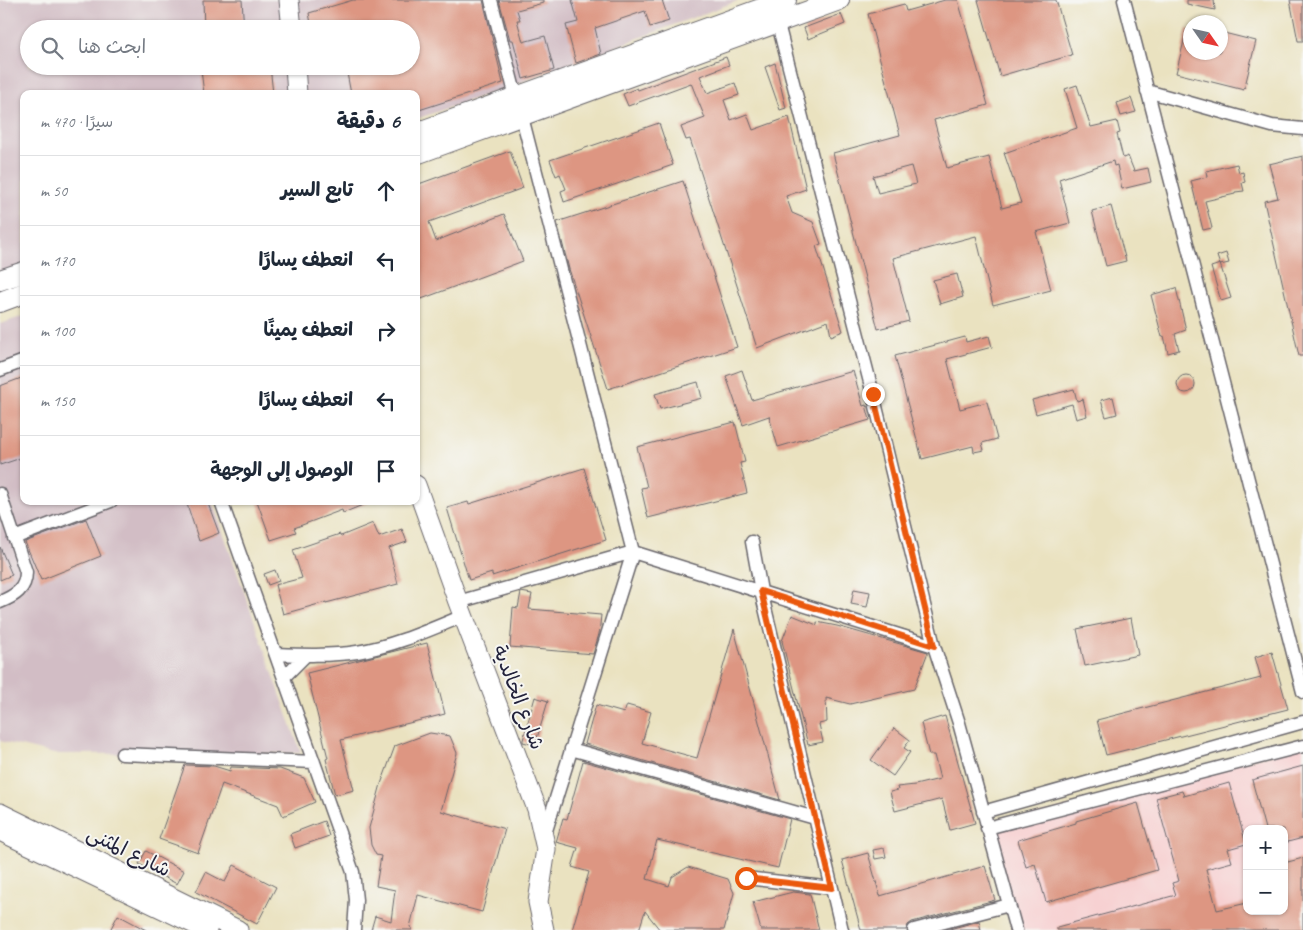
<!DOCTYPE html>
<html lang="ar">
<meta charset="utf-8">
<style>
:root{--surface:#fff;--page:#f2f2f3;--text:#1f2937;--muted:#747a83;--line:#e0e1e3}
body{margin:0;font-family:Caveat,"Playpen Sans Arabic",sans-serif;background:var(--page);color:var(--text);direction:rtl}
.controls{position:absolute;right:15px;bottom:15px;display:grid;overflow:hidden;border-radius:10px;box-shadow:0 1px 4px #0004}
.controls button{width:45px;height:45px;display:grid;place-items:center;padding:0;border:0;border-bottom:1px solid var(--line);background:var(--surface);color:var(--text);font:25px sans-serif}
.compass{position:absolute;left:1183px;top:15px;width:45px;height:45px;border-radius:50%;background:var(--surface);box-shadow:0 1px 4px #0004;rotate:124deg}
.stop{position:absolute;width:15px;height:15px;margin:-11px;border:4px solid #ea580c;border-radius:50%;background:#fff}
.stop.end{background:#ea580c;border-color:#fff;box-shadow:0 1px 5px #0008}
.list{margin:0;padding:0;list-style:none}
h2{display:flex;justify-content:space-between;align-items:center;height:65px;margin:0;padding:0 20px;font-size:21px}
h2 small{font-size:16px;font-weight:400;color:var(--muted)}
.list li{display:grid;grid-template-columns:32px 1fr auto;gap:15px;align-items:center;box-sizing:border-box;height:70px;padding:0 20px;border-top:1px solid var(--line)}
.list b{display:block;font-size:19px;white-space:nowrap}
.list em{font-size:16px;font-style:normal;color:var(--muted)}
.icon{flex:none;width:28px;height:28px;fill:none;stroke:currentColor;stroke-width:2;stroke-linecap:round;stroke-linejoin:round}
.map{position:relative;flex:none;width:1303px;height:930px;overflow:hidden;direction:ltr}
.search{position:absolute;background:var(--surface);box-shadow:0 1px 4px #0004;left:20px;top:20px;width:400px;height:55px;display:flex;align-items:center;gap:12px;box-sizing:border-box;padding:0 18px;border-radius:28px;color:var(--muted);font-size:19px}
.panel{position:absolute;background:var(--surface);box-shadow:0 1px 4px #0004;left:20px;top:90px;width:400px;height:415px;border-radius:10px;direction:rtl}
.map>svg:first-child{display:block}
.built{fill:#f7cfd0;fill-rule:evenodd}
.industrial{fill:#d2bdc5;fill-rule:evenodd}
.building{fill:#dd9682;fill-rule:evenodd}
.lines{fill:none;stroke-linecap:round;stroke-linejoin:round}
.street-casing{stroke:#68656a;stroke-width:15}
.secondary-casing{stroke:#68656a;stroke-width:21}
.primary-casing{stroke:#68656a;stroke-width:22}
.street{stroke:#fff;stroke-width:12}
.secondary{stroke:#fff;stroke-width:19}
.primary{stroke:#fff;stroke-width:20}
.route{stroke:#ea580c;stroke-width:6}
.labels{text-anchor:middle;stroke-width:4;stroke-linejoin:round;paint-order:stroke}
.street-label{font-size:20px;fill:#22223b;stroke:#f6f6f2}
</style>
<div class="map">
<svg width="1303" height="930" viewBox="0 0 1303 930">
<rect width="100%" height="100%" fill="#f6f6f2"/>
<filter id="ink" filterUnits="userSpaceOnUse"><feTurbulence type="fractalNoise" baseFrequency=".02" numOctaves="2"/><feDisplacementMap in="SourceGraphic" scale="10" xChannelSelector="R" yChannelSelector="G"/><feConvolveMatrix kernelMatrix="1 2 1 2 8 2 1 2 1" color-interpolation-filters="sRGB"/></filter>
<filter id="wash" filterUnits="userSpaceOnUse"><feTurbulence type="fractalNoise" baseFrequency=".0096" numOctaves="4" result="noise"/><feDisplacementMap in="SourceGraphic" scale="20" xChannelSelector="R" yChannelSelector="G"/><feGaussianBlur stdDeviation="1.12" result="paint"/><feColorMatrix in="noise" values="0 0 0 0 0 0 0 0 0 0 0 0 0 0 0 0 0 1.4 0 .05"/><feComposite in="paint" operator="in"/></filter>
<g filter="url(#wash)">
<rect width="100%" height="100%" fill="#eae2c0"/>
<path class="built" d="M1303 746V930H1013L987 828ZM1247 829H1284V911H1247Z"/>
<path class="industrial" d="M0 0H740L508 87 416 119V94H24V270L0 280ZM29 29H411V66H29Z
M24 316V501H212L301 753 54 754 0 741V324Z"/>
<g id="blocks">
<path class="building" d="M203 0H242L244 29H204Z
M353 0H483L503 83 416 111V94H407V92L398 94H351L347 73 362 70 361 66H411V29H391L390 26 373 29H312L309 13Z
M499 0H543V3L517 10 520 20H517L523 42 545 36 554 70 523 79 513 40H510Z
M572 0H662L669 21 650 27 645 11 595 28 601 54 576 63 566 25 578 22Z
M945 0H958L988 105 934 120 947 168 989 157 1002 208 1021 203 1004 153 1077 128 1065 89 1077 85 1091 127 1117 121 1120 133 1117 134 1123 158 1128 156 1134 171 1148 168 1151 182 1122 189 1117 165 1114 166 1113 161 1059 179 1070 223 1036 232 1051 290 993 305 976 236 893 258 909 321 878 329 833 153 900 135 868 14 904 4 906 11ZM911 166 916 184 878 193 873 176Z
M978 0H1056L1072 55 1000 76Z
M1187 0H1214L1215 10 1187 4Z
M1290 0H1303V41H1298Z
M841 14 845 24 808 39 804 28Z
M1187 29 1190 30V52H1220V32L1256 41 1244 90 1176 73Z
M726 57 729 65 700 76 707 93 735 83 739 95 724 100 731 120 747 114 753 130 789 117 806 189 786 196 792 213 813 222 821 244 816 246 843 331 831 336 828 321 757 348 690 139 686 140 681 127 705 118 691 83 628 106 623 94 637 88 638 90Z
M775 63 786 108 780 110 765 67Z
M226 66H270L273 94H204L201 70Z
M1131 98 1136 112 1121 116 1117 103Z
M659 123 673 165 564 202 561 191 566 189 560 174 556 176 550 160Z
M510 151 523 188 429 222 436 241 504 214 523 261 416 301V185Z
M1303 156V356H1299L1264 201 1278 198 1269 164Z
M1237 164 1239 173 1243 172 1245 182 1242 183 1244 191 1235 192V194L1205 201 1212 228 1203 230 1191 181 1207 177 1206 171Z
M683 181 737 347 608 389 569 269 557 222Z
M1111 206 1126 261 1106 266 1092 211Z
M1226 253 1229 263 1220 265 1217 256Z
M1220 264 1231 298 1221 301 1211 267Z
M957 274 963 297 940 304 933 280Z
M1176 288 1186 330 1175 334 1179 350 1168 353 1164 336 1162 337 1151 295Z
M989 336 992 347 947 359 960 409 987 402 997 439 982 443 984 450 974 452 973 446 922 459 895 356 965 337 966 342Z
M742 370 752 400 853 371 863 406 866 405 870 420 778 447 769 416 743 425 726 376Z
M1177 384a9 9 0 1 1 18 0a9 9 0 1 1-18 0Z
M24 377V457L0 465V386Z
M698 382 702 398 660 409 655 394Z
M1074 389 1077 401 1083 399 1087 416 1076 419 1072 404 1036 414 1032 400Z
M1113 397 1117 414 1106 417 1101 400Z
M735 422 745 462 740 463 747 493 648 518 641 488 647 487 637 447Z
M584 468 606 540 492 576V573L469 580 447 508 468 502 469 504Z
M186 501H207L219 533 199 541Z
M257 501H370V502L343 513 342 510 294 528 296 532 271 540Z
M86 519 101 556 41 580 25 542Z
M373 523 379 537 402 529 407 542 389 548 398 584 326 603V602L283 614 275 585 302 578 293 550 340 534 341 536Z
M0 547 12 575 0 580Z
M275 570 279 581 268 585 264 574Z
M854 589 870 592 867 607 851 604Z
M521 592 532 594 529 609 601 615 599 634 593 654 510 647 513 607 518 608Z
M792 615 817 625V622L837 626 928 652 914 689 850 704 826 698 827 722 819 724 823 742 808 745 782 641Z
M1131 618 1138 655 1085 666 1077 629Z
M734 629 780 800 585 744 596 705 624 713 627 705 651 712 642 743 697 758Z
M427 643 445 714 341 740 354 790 335 795 326 759 328 758 307 673Z
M1272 652 1288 709 1106 755 1097 720 1261 678 1255 657Z
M535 697 548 701 535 745 523 742V740Z
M945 716 975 823 950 830 942 799 895 811 890 792 898 790 897 787 915 785 940 779 934 755H929L921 723Z
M894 728 910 740 904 748 910 752 893 776 871 760Z
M430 733 450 736 457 753 441 811 505 829 482 912 418 895 410 927 412 928V930H371L375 916 391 921 395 890 376 886 381 856 376 855 371 845 369 828 381 784 395 746Z
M583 761 790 819 778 868 657 840 647 879 669 886 672 877 688 867 728 879 734 893 724 930H660L645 911 639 930H572L589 872 572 867 578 848 556 842 563 818 567 819Z
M185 765 214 766 230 771 231 767 280 769 304 778 315 802 283 816 278 805 222 784 198 853 159 839Z
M1303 766V838L1284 843V829H1265L1252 780Z
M1229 783 1246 844 1228 849 1232 862 1206 869 1217 910 1247 903V911H1284V863L1303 858V930H1057V927L1176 895 1172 883 1179 881 1156 798 1182 791 1184 796Z
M1138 803 1157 870 1046 902 1035 864 1026 867 1018 840 1076 823V821Z
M324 821 329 836 295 848 290 834Z
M884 848 886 857 875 859 873 850Z
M146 851 184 871 177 884 139 864Z
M868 853 880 896 985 866 995 900 912 922 908 925 906 930H861L842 860Z
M234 865 276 887 257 924 196 892 206 872 225 882Z
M793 892 810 894 819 930H761L753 902Z
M118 915 146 930H110Z
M979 921 981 930H946Z"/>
</g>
</g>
<g filter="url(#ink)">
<use href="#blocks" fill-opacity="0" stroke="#68656a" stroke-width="1"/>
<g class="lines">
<g class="street-casing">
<path id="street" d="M491 0 516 97
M1124 0 1303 692
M778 24 873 394 934 646 959 723 1016 930
M1147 91 1272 126 1303 129
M522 117 633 552 544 837
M0 370 24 361
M0 494 26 572C26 589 15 596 0 602
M221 501 353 872 356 900 354 930
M14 538 111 501
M752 542 761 591 842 930
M458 602 633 552 934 646
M276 654C302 655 330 656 357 652 394 646 429 630 463 616
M284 677 306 655
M571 749 815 818
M122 754 314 762
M983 812 1303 722
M987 828 1303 746
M746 878 832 888
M914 930 1009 905"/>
</g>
<g class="secondary-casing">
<path id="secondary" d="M289 0 292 29
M295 66 297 94
M416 485 458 602 537 809 546 849 538 902 544 930
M0 813 238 930
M0 831 207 930"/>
</g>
<g class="primary-casing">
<path id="primary" d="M416 133 786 0
M416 154 839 0
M0 280 24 272
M0 302 24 293"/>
</g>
<use href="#street" class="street"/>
<use href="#secondary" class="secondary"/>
<use href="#primary" class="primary"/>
</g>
</g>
<g class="lines" filter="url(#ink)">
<path class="route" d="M746 878 832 888 761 591 934 646 873 394"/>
</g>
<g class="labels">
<g class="street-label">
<text transform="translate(519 697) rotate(69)" y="7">شارع الخالدية</text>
<text transform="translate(129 851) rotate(26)" y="7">شارع المثنى</text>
</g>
</g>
</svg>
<div class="controls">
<button>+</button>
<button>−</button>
</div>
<svg class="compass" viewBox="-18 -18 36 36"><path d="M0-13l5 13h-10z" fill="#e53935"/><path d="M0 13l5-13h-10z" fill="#747a83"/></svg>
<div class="stop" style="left:746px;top:878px"></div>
<div class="stop end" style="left:873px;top:394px"></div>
<div class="search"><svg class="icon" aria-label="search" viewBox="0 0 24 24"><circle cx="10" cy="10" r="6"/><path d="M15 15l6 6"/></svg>ابحث هنا</div>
<section class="panel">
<h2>6 دقيقة<small>سيرًا · 470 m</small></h2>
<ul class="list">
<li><svg class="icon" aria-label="ahead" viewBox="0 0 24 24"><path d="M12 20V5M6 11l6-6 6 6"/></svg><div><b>تابع السير</b></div><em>50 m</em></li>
<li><svg class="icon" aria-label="left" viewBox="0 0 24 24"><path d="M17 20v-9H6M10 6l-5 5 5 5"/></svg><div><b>انعطف يسارًا</b></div><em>170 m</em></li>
<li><svg class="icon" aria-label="right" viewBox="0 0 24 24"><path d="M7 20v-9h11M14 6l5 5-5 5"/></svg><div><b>انعطف يمينًا</b></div><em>100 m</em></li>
<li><svg class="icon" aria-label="left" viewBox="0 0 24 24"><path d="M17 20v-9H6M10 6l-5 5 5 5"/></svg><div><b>انعطف يسارًا</b></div><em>150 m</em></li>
<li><svg class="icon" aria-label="arrive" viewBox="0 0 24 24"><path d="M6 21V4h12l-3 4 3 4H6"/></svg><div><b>الوصول إلى الوجهة</b></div></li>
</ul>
</section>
</div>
